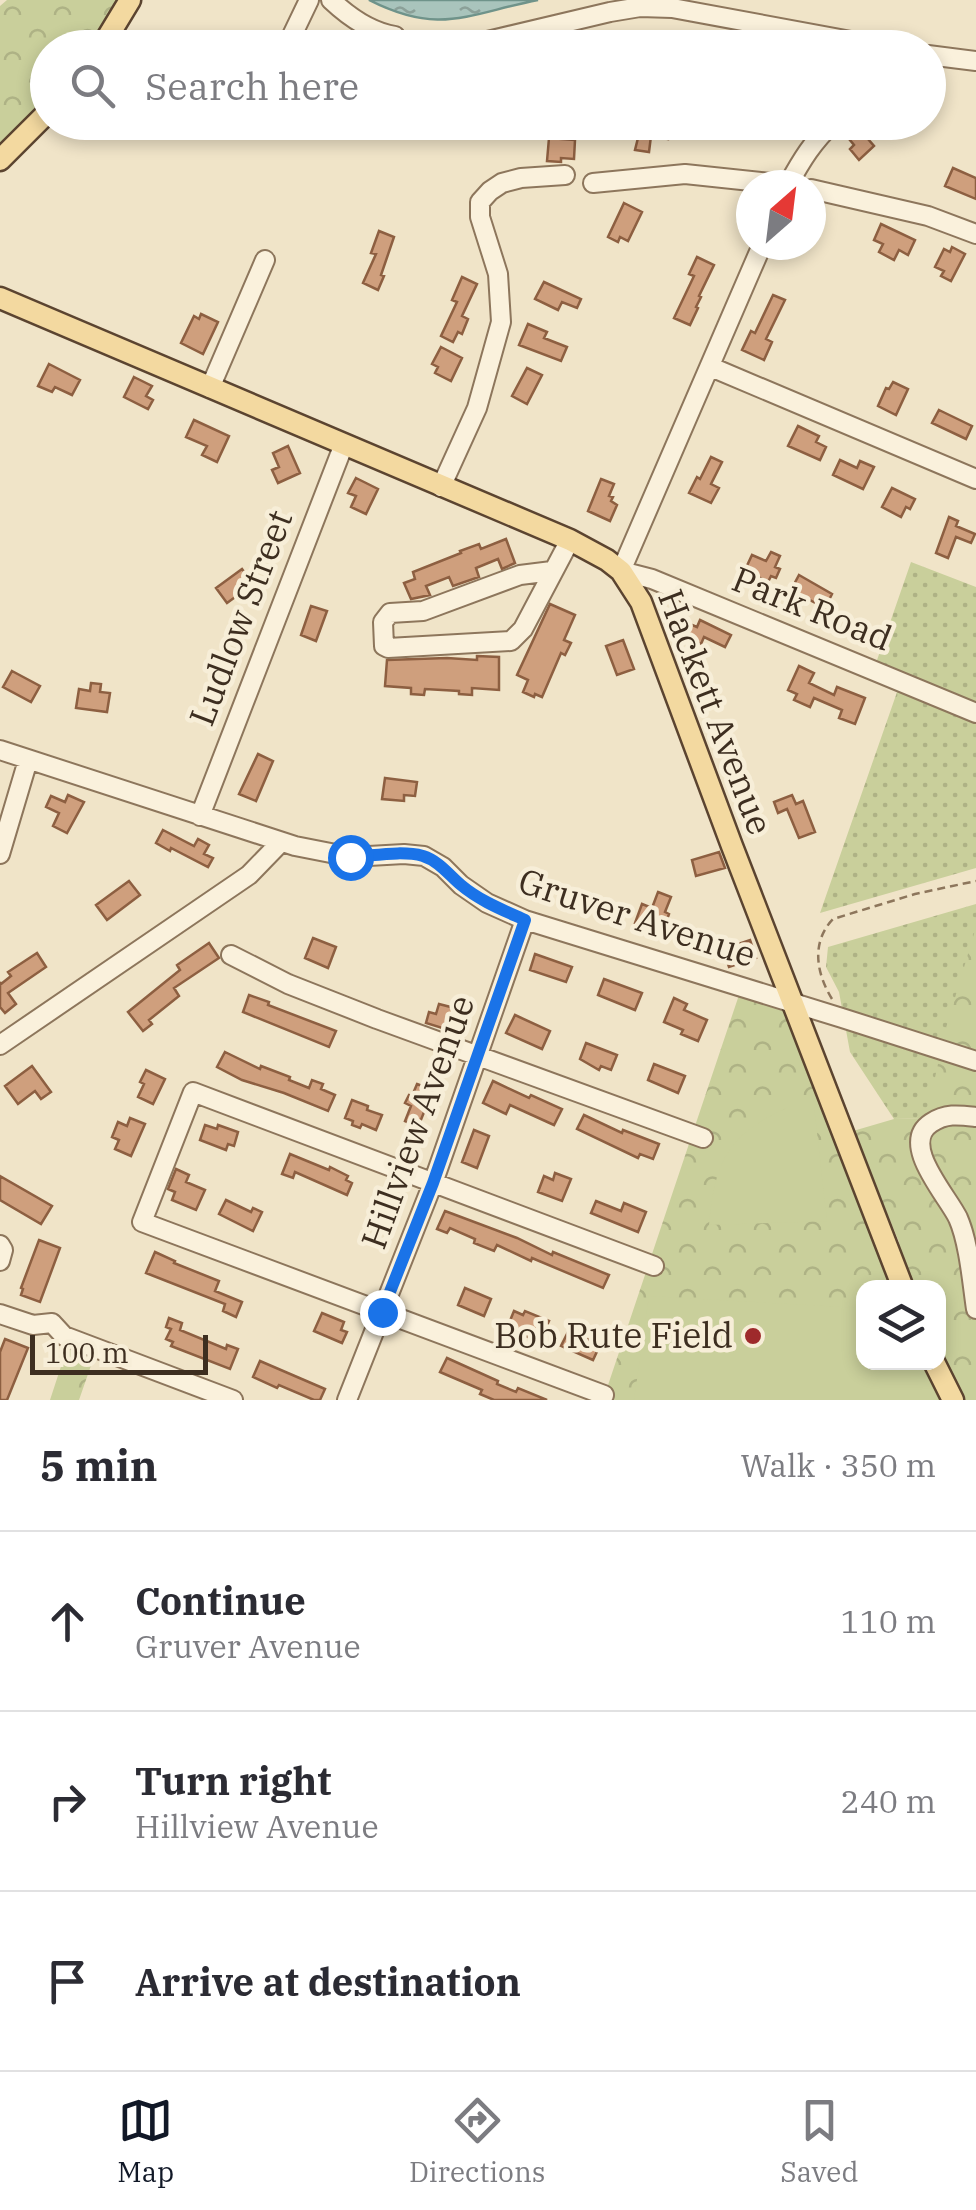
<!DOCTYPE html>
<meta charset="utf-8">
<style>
:root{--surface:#fff;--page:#f7f7f7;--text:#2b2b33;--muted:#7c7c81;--line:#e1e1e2;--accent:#111827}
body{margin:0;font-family:"IBM Plex Serif",serif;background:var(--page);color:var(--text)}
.controls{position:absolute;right:30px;bottom:30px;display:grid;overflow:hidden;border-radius:20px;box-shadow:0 5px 15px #0003}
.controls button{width:90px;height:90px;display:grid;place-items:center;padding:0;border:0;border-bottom:2px solid var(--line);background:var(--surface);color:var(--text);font:50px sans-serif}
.compass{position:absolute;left:736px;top:170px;width:90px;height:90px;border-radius:50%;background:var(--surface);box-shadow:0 5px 15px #0003;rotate:28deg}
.scale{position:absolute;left:30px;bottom:25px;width:178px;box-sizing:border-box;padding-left:10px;border:5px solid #3d2e20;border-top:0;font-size:28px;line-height:35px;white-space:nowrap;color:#3d2e20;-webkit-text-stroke:8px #f7eed8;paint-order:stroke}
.stop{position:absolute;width:30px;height:30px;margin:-22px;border:8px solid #1a73e8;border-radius:50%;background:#fff}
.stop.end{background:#1a73e8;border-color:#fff;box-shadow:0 2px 10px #0008}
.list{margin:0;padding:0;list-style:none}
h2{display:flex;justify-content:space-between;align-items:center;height:130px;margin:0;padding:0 40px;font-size:42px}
h2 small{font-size:32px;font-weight:400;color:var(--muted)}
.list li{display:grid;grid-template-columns:65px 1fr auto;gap:30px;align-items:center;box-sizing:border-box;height:180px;padding:0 40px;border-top:2px solid var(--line)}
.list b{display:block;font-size:38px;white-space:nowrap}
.list p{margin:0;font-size:32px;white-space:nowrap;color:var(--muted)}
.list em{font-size:32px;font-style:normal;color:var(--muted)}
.icon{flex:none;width:55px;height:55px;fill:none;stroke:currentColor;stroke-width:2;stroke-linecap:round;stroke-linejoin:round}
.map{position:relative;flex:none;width:976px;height:1400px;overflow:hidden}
.search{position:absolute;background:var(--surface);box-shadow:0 5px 15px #0003;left:30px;right:30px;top:30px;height:110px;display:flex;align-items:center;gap:25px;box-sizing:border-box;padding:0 35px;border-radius:55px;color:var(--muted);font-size:38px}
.sheet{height:670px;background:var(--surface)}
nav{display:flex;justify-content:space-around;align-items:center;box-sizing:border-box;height:140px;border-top:2px solid var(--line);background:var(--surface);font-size:28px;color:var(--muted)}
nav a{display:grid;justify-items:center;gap:5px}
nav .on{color:var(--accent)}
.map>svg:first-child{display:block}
.grass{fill:url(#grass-dots)}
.forest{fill:url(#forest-crowns);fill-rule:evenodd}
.pitch{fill:#c9cf9b}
.water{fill:url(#water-ripples);stroke:#6f938a;stroke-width:2.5}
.building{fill:#cf9f7d;stroke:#8d5f41;stroke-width:2.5}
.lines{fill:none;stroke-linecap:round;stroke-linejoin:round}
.minor-casing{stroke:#8d765c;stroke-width:22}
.major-casing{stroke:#5b4430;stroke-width:25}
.path{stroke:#8d765c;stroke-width:2.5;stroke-dasharray:8 5;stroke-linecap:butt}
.minor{stroke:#faf1dc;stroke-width:18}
.major{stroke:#f3d9a0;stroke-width:20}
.route{stroke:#1a73e8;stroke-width:12}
.poi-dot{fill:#9e2a2b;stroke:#f7eed8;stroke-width:4}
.labels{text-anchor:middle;stroke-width:9;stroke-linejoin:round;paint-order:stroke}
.street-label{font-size:35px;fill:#3d2e20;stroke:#f7eed8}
.poi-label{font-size:35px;fill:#3d2e20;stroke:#f7eed8;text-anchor:end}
</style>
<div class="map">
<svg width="976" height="1400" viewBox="0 0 976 1400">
<defs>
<pattern id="grass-dots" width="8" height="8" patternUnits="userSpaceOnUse" patternTransform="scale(2.5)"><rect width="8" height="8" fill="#c9cf9b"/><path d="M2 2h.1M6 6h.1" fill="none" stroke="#aeb285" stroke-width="1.8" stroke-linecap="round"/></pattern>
<pattern id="forest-crowns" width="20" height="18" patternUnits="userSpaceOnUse" patternTransform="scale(2.5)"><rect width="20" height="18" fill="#c9cf9b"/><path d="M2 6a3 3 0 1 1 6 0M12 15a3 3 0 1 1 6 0" fill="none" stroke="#aeb285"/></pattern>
<pattern id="water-ripples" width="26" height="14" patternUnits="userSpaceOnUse" patternTransform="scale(2.5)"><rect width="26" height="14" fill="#a9c4bc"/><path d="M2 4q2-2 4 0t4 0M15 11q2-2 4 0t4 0" fill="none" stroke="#8ba098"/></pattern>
</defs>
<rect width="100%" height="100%" fill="#f0e4c8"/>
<path class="grass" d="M911 562 976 587V868L820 913 903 675 876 663Z
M976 904V1117L894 1119 850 1052 839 992 826 967 828 947Z"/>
<path class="forest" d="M7 0H116L106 23 86 47 48 48 47 95 0 146V6Z
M976 927V1400H603L740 992 794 1004 887 1248 899 1242 853 1131 894 1119 926 1118 946 1028ZM864 1288H938V1362H864Z
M67 1348 95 1354 79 1400H50Z"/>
<path class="pitch" d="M791 1106H814L827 1221 709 1225C715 1159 729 1133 791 1106Z
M649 1296 860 1308 863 1310 864 1362 924 1363 947 1400H634Z"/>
<path class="water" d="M369 0H538C467 14 440 36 369 0Z"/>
<path class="building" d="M642 122H670L668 139 651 136 649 152 635 150Z
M855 124 874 146 859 160 850 149 854 145 845 134Z
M549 138 575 140 574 159 561 158V162L547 161Z
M953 168 976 178V199L945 186Z
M624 203 642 212 628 241 620 237 618 242 608 237Z
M881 224 915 240 908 255 899 250 894 260 879 252 883 244 874 240Z
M379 231 394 237 381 275 384 276 378 290 363 283 376 254 371 253Z
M952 247 965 254 951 281 941 276 944 271 935 267 944 249 950 252Z
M697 257 714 265 699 296 701 297 696 307 698 308 690 325 674 318 694 276 689 274Z
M462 277 477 284 462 316 468 319 462 334 458 332 453 342 441 336 457 302 452 300Z
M544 282 581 299 577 308 562 302 558 310 535 299Z
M773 295 785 300 766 339 772 342 764 360 742 350 751 331 755 333Z
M201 314 218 322 203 354 181 343 194 316 199 319Z
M528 324 547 332 544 338 567 347 561 361 519 345Z
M441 347 462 358 451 381 435 373 438 367 432 364Z
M49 364 80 380 72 395 55 387 52 392 38 386Z
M527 368 542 375 527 404 512 396Z
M134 377 152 386 146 396 153 400 148 409 124 397Z
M893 382 908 389 896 415 878 406 886 388 889 389Z
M939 410 972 426 966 439 932 423Z
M194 420 229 436 217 462 202 455 207 446 186 437Z
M798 426 819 436 816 442 826 447 820 460 788 446Z
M288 446 300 473 278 483 272 470 279 467 273 453Z
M711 457 722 462 711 484 719 488 711 503 689 493 697 477 700 479Z
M840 460 857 468 860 461 874 467 863 489 833 475Z
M356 478 378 489 366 514 351 507 356 496 348 493Z
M601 479 614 484 609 496 613 497 611 501 617 505 610 521 588 511Z
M892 488 915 499 910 509 906 507 901 517 882 507Z
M949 517 958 521 956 526 975 534 971 543 956 537 948 558 936 553Z
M506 539 515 563 502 569 498 559 476 568 479 577 453 586 449 577 426 586 430 595 411 599 404 583 415 579 413 572 461 553 460 551 479 544 481 549Z
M771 552 780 556 775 567 780 569 776 578 771 576 768 582 745 570 752 555 766 561Z
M242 569 253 584 227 603 216 588Z
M799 575 832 594 825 608 791 590Z
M550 604 575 615 564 640 571 643 565 655 561 653 542 697 535 694 534 697 523 692 528 680 517 675Z
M311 606 327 611 316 641 301 635Z
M700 620 731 635 725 647 704 637 701 644 684 636 690 624 697 627Z
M623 640 634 669 617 675 606 646Z
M477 656 499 657V690L472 688V695L459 694V691L425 689 424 695 411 694V688L385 686 387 660 447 658 477 660Z
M799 666 814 673 809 683 834 695 837 687 865 698 855 724 839 718 842 710 814 698 810 707 794 700 797 694 788 690Z
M12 671 40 686 31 702 3 687Z
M91 683 101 684 100 692 110 693 107 712 76 708 79 689 90 691Z
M258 754 273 761 256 801 239 794Z
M385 778 417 782 415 796 404 795V801L382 799Z
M68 795 84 802 67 833 53 826 59 813 46 807 51 796 65 802Z
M792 795 796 804 803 801 815 832 799 838 787 809 778 813 774 802Z
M163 830 194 846 198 839 209 845 204 854 213 858 208 867 171 848 170 851 156 843Z
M719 852 725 868 696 876 692 860Z
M129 881 140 895 107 920 96 905Z
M658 892 671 897 665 912 669 914 662 933 635 923 642 904 652 908Z
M313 938 336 947 328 968 305 958Z
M750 940 756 958 729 967 723 949Z
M209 943 219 958 174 988 179 996 149 1020 152 1024 143 1031 128 1012 180 970 177 965Z
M37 953 46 967 8 993 16 1004 5 1013 0 1007V982L1 984 11 976 8 972Z
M535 954 572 967 566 982 530 970Z
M604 979 642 993 635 1010 598 995Z
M249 995 269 1002 268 1005 336 1031 329 1047 243 1012Z
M674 998 687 1004 684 1010 707 1020 698 1041 681 1034 683 1030 664 1022Z
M439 1004 462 1010 455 1032 426 1023 429 1012 436 1014Z
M515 1015 550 1031 542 1049 506 1033Z
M586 1043 617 1055 611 1070 601 1066 599 1070 580 1059Z
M225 1052 260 1069 261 1066 290 1077 289 1080 309 1088 312 1080 323 1084 321 1089 335 1095 328 1111 284 1093 242 1080 217 1067Z
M654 1064 685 1076 678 1093 648 1080Z
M32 1066 51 1092 41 1099 35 1091 18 1104 5 1086Z
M146 1070 165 1079 153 1104 138 1097 144 1084 140 1082Z
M493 1081 529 1098 531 1095 562 1109 554 1125 510 1105 506 1114 483 1103Z
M417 1084 433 1090 418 1127 405 1121 411 1106 405 1103 409 1095 412 1096Z
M352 1100 368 1106 367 1110 382 1115 376 1130 362 1124 360 1128 352 1125 353 1121 345 1118Z
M584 1115 622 1133 623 1130 659 1144 653 1159 640 1154 638 1158 577 1129Z
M130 1118 145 1124 131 1156 115 1149 119 1140 112 1137 118 1122 127 1126Z
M205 1125 217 1129 218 1125 238 1132 234 1146 228 1144 226 1150 200 1140Z
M474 1130 489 1136 477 1168 462 1162Z
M290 1154 329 1170 330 1167 348 1176 346 1180 352 1183 347 1195 295 1172 293 1178 282 1174Z
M176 1169 189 1175 186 1182 205 1190 196 1210 172 1200 175 1192 168 1189Z
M555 1173 571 1179 562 1201 538 1192 544 1176 553 1180Z
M0 1176 52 1206 41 1224 0 1200Z
M226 1200 251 1212 253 1208 262 1212 253 1231 219 1214Z
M596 1201 621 1211 624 1203 646 1212 638 1232 591 1213Z
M445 1211 517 1238 552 1255 553 1252 609 1275 603 1288 532 1258 531 1261 497 1245 494 1251 474 1243 475 1239 450 1228 447 1233 437 1229Z
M39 1240 60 1248 40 1302 21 1295 23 1289 21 1288Z
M155 1252 175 1261 174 1263 219 1281 215 1291 242 1302 236 1317 223 1311 225 1304 146 1273Z
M465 1288 491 1299 484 1316 458 1305Z
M514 1311 523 1315 525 1311 549 1321 543 1334 534 1330 530 1338 507 1328Z
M322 1313 344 1322 341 1330 347 1332 342 1343 314 1331Z
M169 1318 182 1323 180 1330 226 1349 227 1345 238 1349 230 1369 171 1346 173 1342 166 1339 171 1329 166 1327Z
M569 1330 600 1345 593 1360 561 1346Z
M5 1339 28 1348 7 1400H0V1352Z
M447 1358 498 1381 497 1384 516 1392 518 1388 547 1400H494L480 1394 482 1390 440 1372Z
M260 1361 325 1389 320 1400H314L279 1385 277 1388 253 1377Z"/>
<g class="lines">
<g class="minor-casing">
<path id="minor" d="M331 0C349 17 370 32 395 36
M479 43 610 12 640 7 672 8 889 48
M286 48 309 0
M928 55 976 61
M246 128 249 122
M593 183 685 174 789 185
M788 185C801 161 813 141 834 122
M811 189 928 216 976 234
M762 245 621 571 652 579 976 713
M711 367 976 479
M210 388 265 260
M441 487 477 408 501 322 498 274 480 217V202L490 191 502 183 521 178 565 175
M552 571 520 575 423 611 390 613 383 622 384 646 388 648 511 641 523 629 570 540
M0 750 295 846 351 857 404 854 424 856 443 867 461 885 487 903 525 920 842 1018 976 1061
M200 816 344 444
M0 854 28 760
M231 955 288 984 377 1019 703 1138
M0 1045 249 875 281 842
M976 1117C959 1115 946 1113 931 1123 899 1144 947 1195 958 1218 969 1243 972 1282 976 1309
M0 1245 3 1250 0 1261
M0 1314 33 1325 52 1323 64 1336 233 1400
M604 1395 142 1222 193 1092 654 1266
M347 1400 433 1183 525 920"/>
</g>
<g class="major-casing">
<path id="major" d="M101 48 130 0
M0 160 48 112
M0 298 570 540 607 560 621 571 641 602 732 846 903 1288
M934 1362 953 1400"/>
</g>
<path class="path" d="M832 999C816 973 811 942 833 919L915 894 976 881"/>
<use href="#minor" class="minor"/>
<use href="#major" class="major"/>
</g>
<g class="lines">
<path class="route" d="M350 857C373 856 401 850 423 856 439 861 449 875 461 885 480 901 503 910 525 920L433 1183 382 1312"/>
</g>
<circle class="poi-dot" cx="753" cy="1336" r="10"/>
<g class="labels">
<g class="street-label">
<text transform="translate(812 609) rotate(22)" y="12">Park Road</text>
<text transform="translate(241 618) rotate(-69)" y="12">Ludlow Street</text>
<text transform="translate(715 712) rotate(69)" y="12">Hackett Avenue</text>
<text transform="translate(637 918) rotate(18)" y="12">Gruver Avenue</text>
<text transform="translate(418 1122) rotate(-70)" y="12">Hillview Avenue</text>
</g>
<g class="poi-label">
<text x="733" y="1348">Bob Rute Field</text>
</g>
</g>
</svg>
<div class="controls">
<button><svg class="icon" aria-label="layers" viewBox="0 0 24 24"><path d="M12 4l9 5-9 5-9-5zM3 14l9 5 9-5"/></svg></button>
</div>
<svg class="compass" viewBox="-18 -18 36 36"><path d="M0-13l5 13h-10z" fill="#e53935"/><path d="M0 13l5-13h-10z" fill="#7c7c81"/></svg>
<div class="scale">100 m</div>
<div class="stop" style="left:350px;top:857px"></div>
<div class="stop end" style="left:382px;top:1312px"></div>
<div class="search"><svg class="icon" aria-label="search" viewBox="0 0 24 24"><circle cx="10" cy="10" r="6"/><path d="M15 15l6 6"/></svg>Search here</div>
</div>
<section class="sheet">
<h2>5 min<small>Walk · 350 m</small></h2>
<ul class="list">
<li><svg class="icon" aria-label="ahead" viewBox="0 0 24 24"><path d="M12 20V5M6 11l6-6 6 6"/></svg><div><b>Continue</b><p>Gruver Avenue</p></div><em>110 m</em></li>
<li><svg class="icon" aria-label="right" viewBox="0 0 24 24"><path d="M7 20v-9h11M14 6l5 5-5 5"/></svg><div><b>Turn right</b><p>Hillview Avenue</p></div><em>240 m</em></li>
<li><svg class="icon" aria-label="arrive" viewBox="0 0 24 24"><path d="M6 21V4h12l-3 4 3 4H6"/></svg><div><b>Arrive at destination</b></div></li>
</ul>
</section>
<nav>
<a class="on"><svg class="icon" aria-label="map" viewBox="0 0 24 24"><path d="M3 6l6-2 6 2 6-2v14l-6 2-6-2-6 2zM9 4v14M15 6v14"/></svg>Map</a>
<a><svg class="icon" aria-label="directions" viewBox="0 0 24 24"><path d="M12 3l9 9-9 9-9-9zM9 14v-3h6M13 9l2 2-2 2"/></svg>Directions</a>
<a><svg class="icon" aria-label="saved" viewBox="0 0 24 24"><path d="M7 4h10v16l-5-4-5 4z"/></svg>Saved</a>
</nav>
